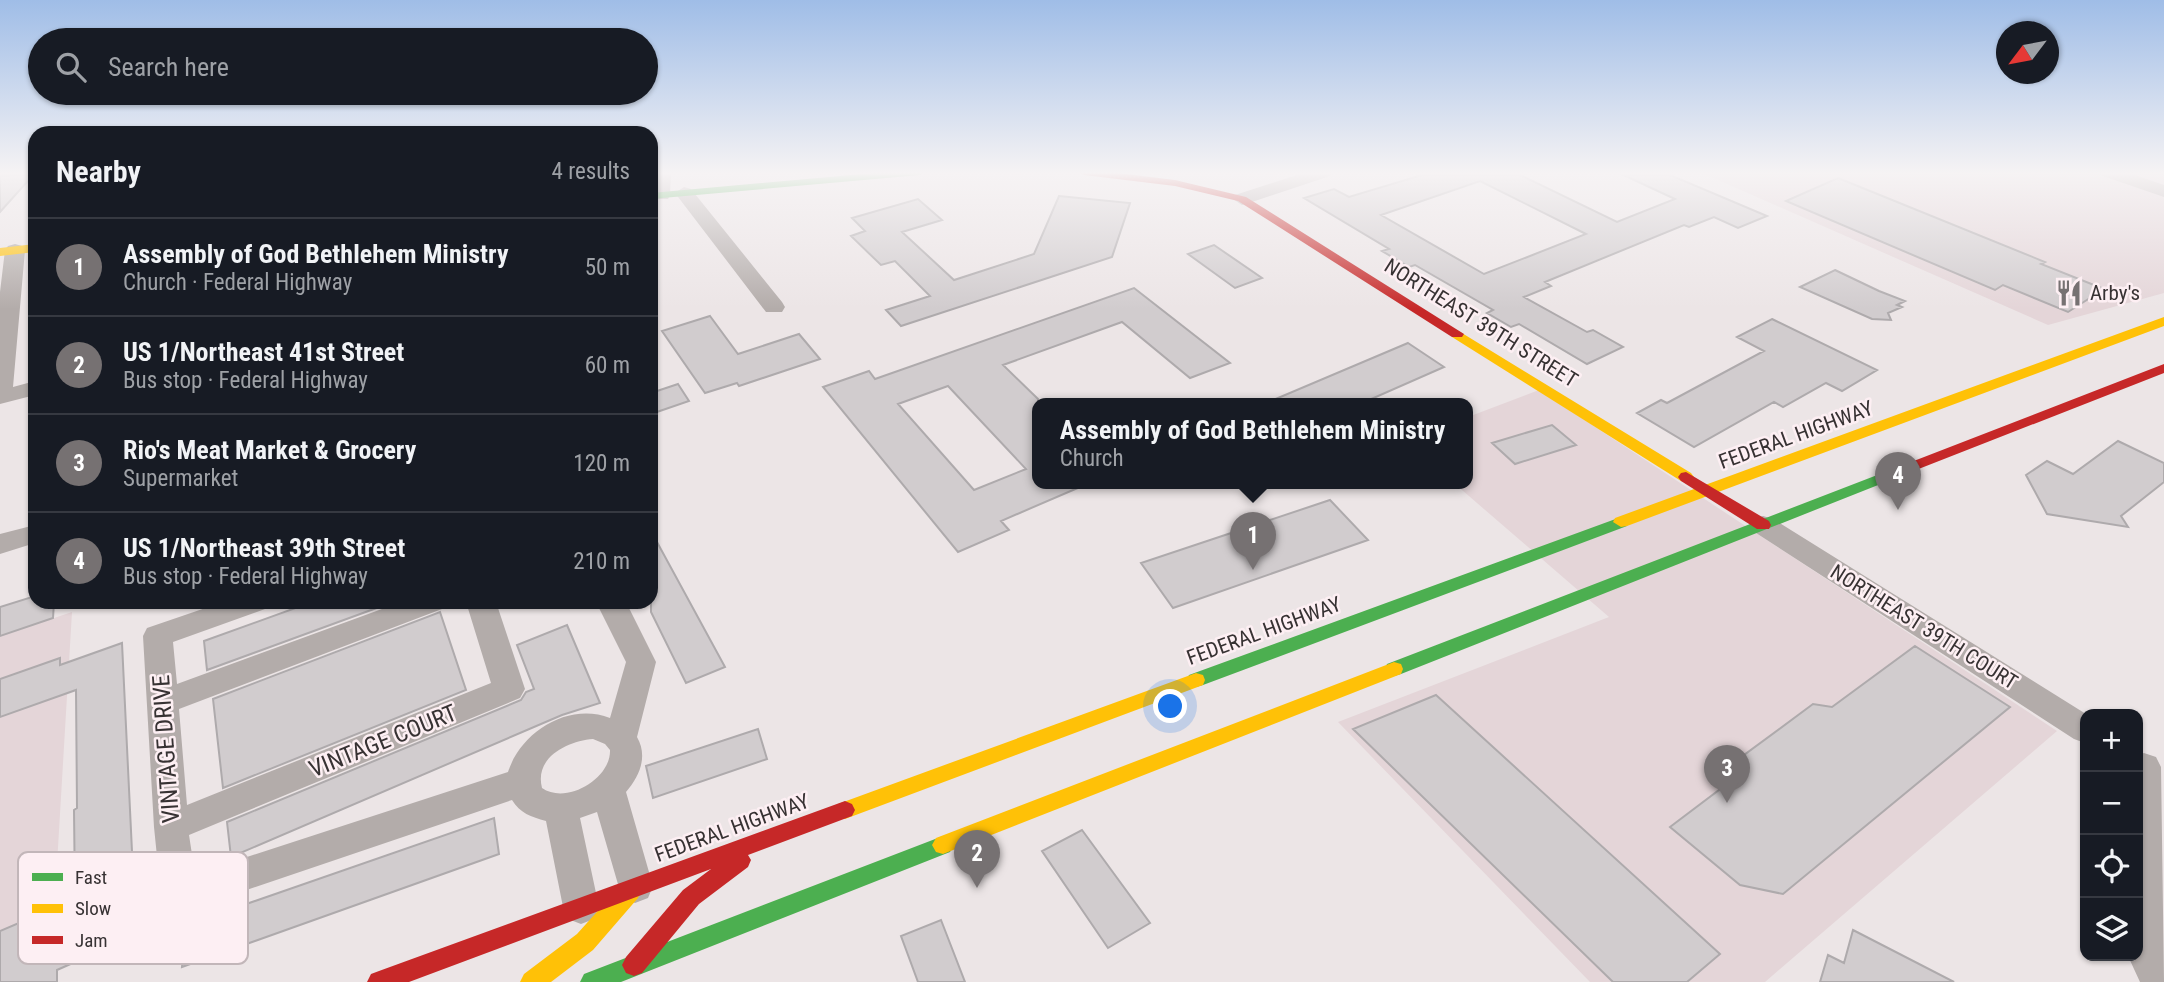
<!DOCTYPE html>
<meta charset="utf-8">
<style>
:root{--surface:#171b24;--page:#242831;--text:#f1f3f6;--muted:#9ea1a6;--line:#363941;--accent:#767172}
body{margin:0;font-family:"Roboto Condensed",sans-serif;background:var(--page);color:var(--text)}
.controls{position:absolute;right:21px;bottom:21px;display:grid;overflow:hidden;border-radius:14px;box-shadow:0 2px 5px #0004}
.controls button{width:63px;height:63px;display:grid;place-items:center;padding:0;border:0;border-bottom:2px solid var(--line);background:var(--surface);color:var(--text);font:35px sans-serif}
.compass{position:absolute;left:1996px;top:21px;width:63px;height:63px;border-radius:50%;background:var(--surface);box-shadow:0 2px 5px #0004;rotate:238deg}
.you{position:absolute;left:1171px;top:707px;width:24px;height:24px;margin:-18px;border:5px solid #fff;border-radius:50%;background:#1a73e8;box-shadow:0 0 0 10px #1a73e833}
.badge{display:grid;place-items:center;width:46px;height:46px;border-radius:50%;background:var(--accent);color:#fff;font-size:23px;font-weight:700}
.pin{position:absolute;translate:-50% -58px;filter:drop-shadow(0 2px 4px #0008)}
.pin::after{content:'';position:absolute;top:37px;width:24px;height:21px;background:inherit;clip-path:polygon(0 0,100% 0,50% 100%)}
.popup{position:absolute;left:1032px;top:398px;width:441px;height:91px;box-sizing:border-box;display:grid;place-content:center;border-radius:14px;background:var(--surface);filter:drop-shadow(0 2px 5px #0005);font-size:23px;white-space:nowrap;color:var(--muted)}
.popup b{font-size:26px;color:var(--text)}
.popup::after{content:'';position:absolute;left:50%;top:100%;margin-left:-14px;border:14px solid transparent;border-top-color:var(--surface)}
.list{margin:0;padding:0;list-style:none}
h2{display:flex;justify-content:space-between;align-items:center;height:91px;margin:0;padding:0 28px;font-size:30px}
h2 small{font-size:23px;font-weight:400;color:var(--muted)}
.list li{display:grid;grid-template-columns:46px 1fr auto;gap:21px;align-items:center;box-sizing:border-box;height:98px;padding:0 28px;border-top:2px solid var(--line)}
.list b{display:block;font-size:26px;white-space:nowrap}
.list p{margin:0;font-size:23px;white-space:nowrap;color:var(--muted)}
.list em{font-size:23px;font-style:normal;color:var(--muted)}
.icon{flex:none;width:38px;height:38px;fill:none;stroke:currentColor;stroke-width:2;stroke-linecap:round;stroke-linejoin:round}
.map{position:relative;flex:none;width:2164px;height:982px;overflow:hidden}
.search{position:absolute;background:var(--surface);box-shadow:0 2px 5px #0004;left:28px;top:28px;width:630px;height:77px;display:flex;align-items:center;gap:18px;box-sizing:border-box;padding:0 24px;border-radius:38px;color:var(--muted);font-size:26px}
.panel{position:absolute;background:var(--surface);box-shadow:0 2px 5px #0004;left:28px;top:126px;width:630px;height:483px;border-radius:21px}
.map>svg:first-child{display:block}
.built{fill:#e4d5d8}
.building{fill:#d1ccce;stroke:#aeaaac;stroke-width:2;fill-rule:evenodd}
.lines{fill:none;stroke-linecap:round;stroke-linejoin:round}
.street{fill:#b3acaa;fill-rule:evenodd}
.fast{fill:#4caf50;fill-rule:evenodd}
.slow{fill:#ffc107;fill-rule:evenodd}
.jam{fill:#c62828;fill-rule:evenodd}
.labels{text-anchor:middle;stroke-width:5;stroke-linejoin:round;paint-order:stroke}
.poi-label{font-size:21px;fill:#373233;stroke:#fdeff3;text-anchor:start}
.street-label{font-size:21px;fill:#373233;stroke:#fdeff3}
.near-street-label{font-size:24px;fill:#373233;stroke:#fdeff3}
.key{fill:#fdeff3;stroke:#c2b6b9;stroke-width:2}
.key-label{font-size:19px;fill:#373233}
</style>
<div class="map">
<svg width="2164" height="982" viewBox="0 0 2164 982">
<rect width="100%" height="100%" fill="#ece5e6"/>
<path class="built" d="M1700 172H2164V293L2048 325Z
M1539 390 2057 731 1765 982H1590L1338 722 1609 617 1455 484H1468V417Z
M72 612 50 982H0V636Z"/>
<path class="building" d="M1432 172H1514L1617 222 1675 199 1617 172H1663L1767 216 1738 228 1714 217 1689 227 1684 225 1545 282 1551 286 1524 297 1587 332 1593 330 1623 347 1587 364 1519 324 1511 327 1487 313 1493 310 1415 265 1409 267 1382 251 1389 249 1304 198 1334 189 1349 197ZM1480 181 1586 234 1484 274 1381 215Z
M35 173 0 212V176Z
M1838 178 2045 262 2041 264 2104 289 2068 312 2003 285 1995 290 1786 201Z
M1059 196 1130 203 1112 257 901 326 886 310 930 296 895 261 881 265 851 236 865 231 852 218 918 199 942 220 902 232 954 280 1034 254Z
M1214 245 1262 278 1235 288 1188 254Z
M1835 270 1879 291 1905 301 1897 305 1902 307 1888 313 1891 320 1872 319 1800 287Z
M1134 288 1230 363 1190 378 1122 322 1003 365 1038 399V484H1087L1001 521 1009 530 958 552 823 387 869 371 875 379ZM948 386 1026 469 974 490 898 404Z
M710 316 738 354 799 334 820 359 739 386 737 383 705 393 662 331Z
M1772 319 1877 370 1842 391 1826 383 1783 407 1774 402 1694 447 1637 413 1661 400 1667 403 1764 351 1737 337Z
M1408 343 1444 367 1360 404H1264Z
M678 384 689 401 651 414V393Z
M1552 425 1576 445 1515 464 1492 443Z
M2118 441 2164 463V482L2121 516 2128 527 2047 514 2026 475 2047 461 2073 474Z
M1330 500 1368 540 1173 608 1141 563Z
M651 531 725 667 686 683 651 612Z
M35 596V602H54L53 618 0 636V607Z
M312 602H393L207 670 204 641Z
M440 612 466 690 223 788 213 699Z
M567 625 600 703 562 715 231 857 227 822 521 700 526 692 534 689 517 645Z
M122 643 136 935 57 970V982H0V931L75 899 74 810 77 808 76 690 0 717V679L60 658V665Z
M1915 646 2010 707 1783 894 1740 885 1670 827 1744 771 1740 758 1813 704 1832 707Z
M1436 695 1720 954 1687 982H1613L1353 729Z
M758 729 767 759 653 798 646 766Z
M494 818 499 854 182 967 186 925Z
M1082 830 1150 923 1108 948 1042 851Z
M941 920 965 982H918L901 936Z
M1853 930 1954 982H1820L1828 955 1844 963Z"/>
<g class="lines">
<path class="street" d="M653 172H671L670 195 668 199H654L652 195Z
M1306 172H1333L1330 176 1249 203 1242 205 1233 199 1235 195Z
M2100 172H2126L2164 185V197L2103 176Z
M684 187 691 189 782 302 785 307 782 312H766L675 193Z
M15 244 22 246 25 250 13 387 35 381V395L0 404V292L5 250 8 246Z
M1763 516 1773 519 2086 714 2085 743 2074 739 1753 531 1749 525 1753 519Z
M35 525V543L0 554V534Z
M223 602H270L265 609 173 642 177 684 401 602H447L442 609 179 709 187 805 491 683 466 602H496L525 689 520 698 189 835 195 874 508 772C521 732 568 702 610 718L626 662 596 602H626L656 662 637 737C648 756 640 776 626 792L653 886 648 898 635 903 622 898 597 812 580 818 599 907 594 919 581 924 568 919 563 907 546 821C531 817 520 813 512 800L179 913 166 908 161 896 154 827 143 636 147 628ZM593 739 605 744 610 750C611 779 566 805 542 788 534 757 568 741 593 739Z
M2144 753 2156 757 2161 767 2164 982H2140L2128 956H2138V755Z"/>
<path class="fast" d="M885 172H925L920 175 651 199V193Z
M1911 462 1916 464 1919 467 1916 470 1401 674 1394 676 1387 674 1385 669 1387 664Z
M1621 517 1627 518 1629 522 1627 526 1203 685 1196 687 1189 685 1187 680 1189 675Z
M943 836 950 838 954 845 950 852 621 982H580L584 974Z"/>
<path class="slow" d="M35 244V252L0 256V248Z
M2164 317V326L1627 526 1621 527 1613 522 1615 518Z
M1457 330 1691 473 1694 477 1686 482 1681 481 1452 337V331Z
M1394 662 1401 664 1403 669 1401 674 943 854 936 852 932 845 936 838Z
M1196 673 1203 675 1205 680 1203 685 845 819 838 816 835 810 838 804Z
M630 881 638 884 641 891 638 898 593 950 551 982H520L524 974 577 934 622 884Z"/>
<path class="jam" d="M1079 172H1110L1175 180 1246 197 1464 334 1462 337H1452L1238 201 1175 186 1084 175Z
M2164 364V373L1916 470H1906L1903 467 1906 464Z
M1686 472 1769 521 1771 525 1769 529H1757L1681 481 1678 477 1681 473Z
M845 801 852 804 855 810 852 816 748 855 751 860 748 867 699 904 642 973 634 976 626 973 622 965 626 957 683 890 711 869 409 982H367L371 974 379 971Z"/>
</g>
<linearGradient id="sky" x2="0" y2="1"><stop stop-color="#9fbde7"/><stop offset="0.56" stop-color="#f6f3f4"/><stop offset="1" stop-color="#f6f3f4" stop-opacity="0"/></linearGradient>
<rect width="2164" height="309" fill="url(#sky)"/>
<defs>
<g id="restaurant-bare" transform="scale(2.1)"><path d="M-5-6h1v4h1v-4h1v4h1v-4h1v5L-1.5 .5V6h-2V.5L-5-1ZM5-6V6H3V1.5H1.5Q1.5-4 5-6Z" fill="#767172" stroke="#fdeff3" stroke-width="2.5" paint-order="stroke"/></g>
</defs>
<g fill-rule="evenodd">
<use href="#restaurant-bare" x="2069" y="293"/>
</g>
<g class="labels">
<g class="poi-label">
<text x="2090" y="300">Arby's</text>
</g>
<g class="street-label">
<text transform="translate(1481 323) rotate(32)" y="7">NORTHEAST 39TH STREET</text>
<text transform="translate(1796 435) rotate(-20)" y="7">FEDERAL HIGHWAY</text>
<text transform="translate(1924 627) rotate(32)" y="7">NORTHEAST 39TH COURT</text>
<text transform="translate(1264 631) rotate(-20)" y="7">FEDERAL HIGHWAY</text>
<text transform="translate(732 828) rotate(-20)" y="7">FEDERAL HIGHWAY</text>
</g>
<g class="near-street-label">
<text transform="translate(383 741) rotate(-22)" y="8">VINTAGE COURT</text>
<text transform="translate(166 749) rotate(-94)" y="8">VINTAGE DRIVE</text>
</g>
</g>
<rect x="18" y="852" width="230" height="112" rx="10" class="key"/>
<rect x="32" y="873" width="31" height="8" fill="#4caf50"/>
<rect x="32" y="904" width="31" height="9" fill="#ffc107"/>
<rect x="32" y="936" width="31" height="8" fill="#c62828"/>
<g class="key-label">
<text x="75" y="884">Fast</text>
<text x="75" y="915">Slow</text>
<text x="75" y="947">Jam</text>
</g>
</svg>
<div class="controls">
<button>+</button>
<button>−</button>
<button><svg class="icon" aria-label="locate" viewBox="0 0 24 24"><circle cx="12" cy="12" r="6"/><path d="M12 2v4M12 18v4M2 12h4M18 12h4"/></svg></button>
<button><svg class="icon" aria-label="layers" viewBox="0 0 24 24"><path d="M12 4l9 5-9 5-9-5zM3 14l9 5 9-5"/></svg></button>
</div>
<svg class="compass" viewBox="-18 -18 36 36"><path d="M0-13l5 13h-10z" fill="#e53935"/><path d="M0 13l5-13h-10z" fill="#9ea1a6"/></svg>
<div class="you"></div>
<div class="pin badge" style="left:1253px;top:570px">1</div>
<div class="popup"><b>Assembly of God Bethlehem Ministry</b>Church</div>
<div class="pin badge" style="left:977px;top:888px">2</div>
<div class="pin badge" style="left:1727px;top:803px">3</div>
<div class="pin badge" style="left:1898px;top:510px">4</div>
<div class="search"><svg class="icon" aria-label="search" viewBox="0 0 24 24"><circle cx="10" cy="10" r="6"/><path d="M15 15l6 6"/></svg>Search here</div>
<section class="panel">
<h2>Nearby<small>4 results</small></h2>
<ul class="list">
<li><span class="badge">1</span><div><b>Assembly of God Bethlehem Ministry</b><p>Church · Federal Highway</p></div><em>50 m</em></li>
<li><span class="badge">2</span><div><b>US 1/Northeast 41st Street</b><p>Bus stop · Federal Highway</p></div><em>60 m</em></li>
<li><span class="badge">3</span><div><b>Rio's Meat Market &amp; Grocery</b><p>Supermarket</p></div><em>120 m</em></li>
<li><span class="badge">4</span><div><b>US 1/Northeast 39th Street</b><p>Bus stop · Federal Highway</p></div><em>210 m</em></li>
</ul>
</section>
</div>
